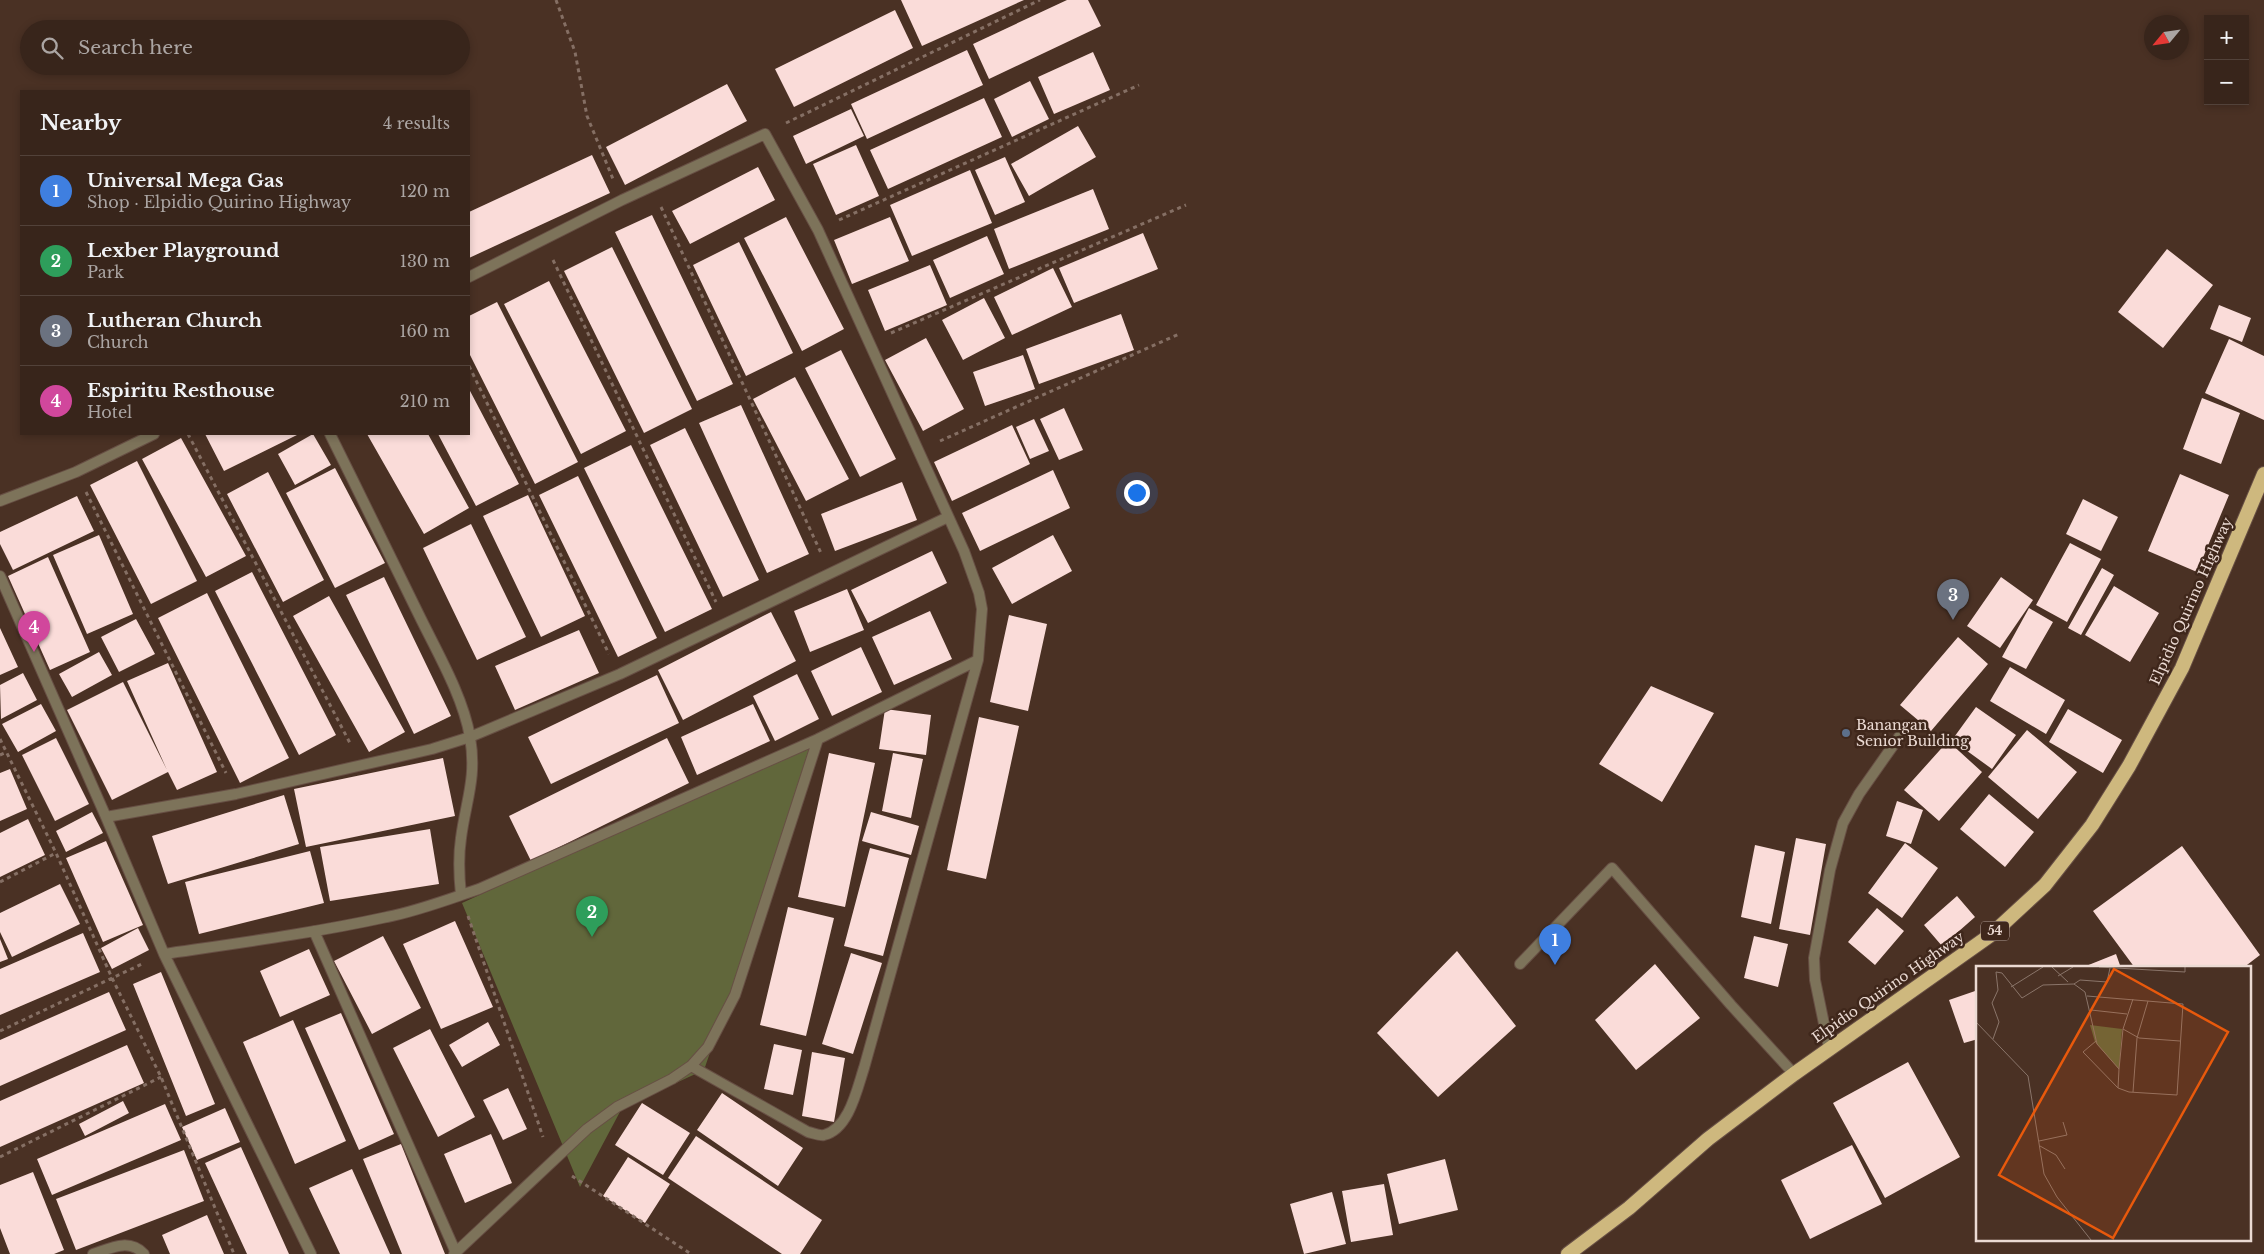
<!DOCTYPE html>
<meta charset="utf-8">
<style>
:root{--surface:#38251b;--page:#433128;--text:#f1f3f6;--muted:#aba5a3;--line:#52423a;--accent:#8abfa5}
body{margin:0;font-family:"Libre Baskerville",serif;background:var(--page);color:var(--text)}
.controls{position:absolute;right:15px;top:15px;display:grid;overflow:hidden;border-radius:0px;box-shadow:0 2px 8px #0003}
.controls button{width:45px;height:45px;display:grid;place-items:center;padding:0;border:0;border-bottom:1px solid var(--line);background:var(--surface);color:var(--text);font:25px sans-serif}
.compass{position:absolute;left:2144px;top:15px;width:45px;height:45px;border-radius:50%;background:var(--surface);box-shadow:0 2px 8px #0003;rotate:241deg}
.you{position:absolute;left:1136px;top:492px;width:18px;height:18px;margin:-12px;border:4px solid #fff;border-radius:50%;background:#1a73e8;box-shadow:0 0 0 8px #1a73e833}
.badge{display:grid;place-items:center;width:32px;height:32px;border-radius:50%;background:var(--accent);color:#fff;font-size:16px;font-weight:700}
.pin{position:absolute;translate:-50% -41px;filter:drop-shadow(0 1px 2px #0008)}
.pin::after{content:'';position:absolute;top:26px;width:18px;height:15px;background:inherit;clip-path:polygon(0 0,100% 0,50% 100%)}
.list{margin:0;padding:0;list-style:none}
h2{display:flex;justify-content:space-between;align-items:center;height:65px;margin:0;padding:0 20px;font-size:21px}
h2 small{font-size:16px;font-weight:400;color:var(--muted)}
.list li{display:grid;grid-template-columns:32px 1fr auto;gap:15px;align-items:center;box-sizing:border-box;height:70px;padding:0 20px;border-top:1px solid var(--line)}
.list b{display:block;font-size:19px;white-space:nowrap}
.list p{margin:0;font-size:16px;white-space:nowrap;color:var(--muted)}
.list em{font-size:16px;font-style:normal;color:var(--muted)}
.icon{flex:none;width:28px;height:28px;fill:none;stroke:currentColor;stroke-width:2;stroke-linecap:round;stroke-linejoin:round}
.map{position:relative;flex:none;width:2264px;height:1254px;overflow:hidden}
.search{position:absolute;background:var(--surface);box-shadow:0 2px 8px #0003;left:20px;top:20px;width:450px;height:55px;display:flex;align-items:center;gap:12px;box-sizing:border-box;padding:0 18px;border-radius:28px;color:var(--muted);font-size:19px}
.panel{position:absolute;background:var(--surface);box-shadow:0 2px 8px #0003;left:20px;top:90px;width:450px;height:345px;border-radius:0px}
.map>svg:first-child{display:block}
.green{fill:#61673b}
.building{fill:#fadcd9}
.lines{fill:none;stroke-linecap:round;stroke-linejoin:round}
.service-casing{stroke:#674f44;stroke-width:12}
.minor-casing{stroke:#674f44;stroke-width:12}
.trunk-casing{stroke:#674f44;stroke-width:16}
.path{stroke:#856f64;stroke-width:3;stroke-dasharray:4 4;stroke-linecap:butt}
.service{stroke:#7d735a;stroke-width:10}
.minor{stroke:#7d735a;stroke-width:10}
.trunk{stroke:#ceb87e;stroke-width:14}
.service-dot{fill:#5c6f8a;stroke:#3f271b;stroke-width:2}
.labels{text-anchor:middle;stroke-width:5;stroke-linejoin:round;paint-order:stroke}
.shield{fill:#3f271b;stroke:#b7a49c;stroke-width:1}
.shield-label{font-size:12px;font-weight:bold;fill:#ebdad3}
.street-label{font-size:14px;fill:#ebdad3;stroke:#3f271b}
.poi-label{font-size:14px;fill:#ebdad3;stroke:#3f271b;text-anchor:start}
.inset-road{fill:none;stroke:#8a756a;stroke-width:1}
.view{fill:#e8590c;fill-opacity:0.15;stroke:#e8590c;stroke-width:2.5}
.inset-edge{fill:none;stroke:#ebdad3;stroke-width:2.5}
</style>
<div class="map">
<svg width="2264" height="1254" viewBox="0 0 2264 1254">
<rect width="100%" height="100%" fill="#4a3124"/>
<path class="green" d="M818 740 704 1070 622 1108 580 1187 462 903Z"/>
<path class="building" d="M901 0H1024L922 46Z
M1067 0H1088L1101 26 989 79 973 44Z
M895 10 913 48 794 107 775 69Z
M967 50 983 85 867 139 851 104Z
M1093 52 1110 90 1054 114 1038 77Z
M1030 81 1049 119 1012 137 994 99Z
M727 84 747 121 625 185 606 147Z
M984 98 1002 137 888 189 870 150Z
M851 109 864 136 806 164 793 136Z
M1078 126 1096 157 1029 196 1011 164Z
M856 145 879 196 836 215 813 164Z
M592 155 610 193 469 258V212Z
M1005 157 1025 202 995 215 975 170Z
M758 167 775 200 690 244 672 211Z
M970 170 992 223 912 256 890 205Z
M1093 189 1109 229 1009 269 994 229Z
M652 215 733 384 697 401 615 232Z
M786 217 844 329 802 351 744 238Z
M890 217 909 261 852 284 834 240Z
M1143 233 1158 269 1074 303 1059 268Z
M987 236 1004 274 950 298 933 260Z
M739 242 793 353 746 376 693 265Z
M612 247 692 409 644 433 564 271Z
M2167 249 2213 285 2163 348 2118 312Z
M930 265 947 305 885 331 868 290Z
M1053 268 1072 307 1012 335 994 297Z
M549 281 626 431 581 454 504 304Z
M984 298 1005 338 963 360 942 320Z
M497 302 578 462 535 484 469 353V316Z
M2219 305 2251 318 2242 342 2210 329Z
M1121 314 1134 350 1039 384 1026 349Z
M926 338 964 409 923 431 885 360Z
M2229 339 2264 356V420L2205 393Z
M841 350 896 459 860 477 805 368Z
M1023 355 1035 389 985 406 973 372Z
M795 377 849 479 806 501 753 399Z
M469 389 519 484 476 506 438 434H469Z
M2202 398 2240 413 2221 464 2183 449Z
M741 405 809 554 767 573 699 423Z
M1064 408 1083 450 1059 460 1040 419Z
M1034 419 1049 451 1030 459 1016 427Z
M1012 425 1030 464 952 501 934 462Z
M685 428 759 580 723 597 650 445Z
M205 434H299L224 471Z
M313 434 331 465 295 485 278 454Z
M367 434H428L469 508 424 534Z
M181 438 246 556 206 577 142 459Z
M631 445 712 609 665 632 584 468Z
M137 461 197 581 151 604 90 485Z
M335 468 385 563 335 588 286 493Z
M1053 470 1070 508 980 551 962 513Z
M268 472 324 580 283 602 227 494Z
M2180 474 2229 495 2197 572 2148 551Z
M578 476 657 638 618 657 539 495Z
M902 482 917 520 835 551 821 514Z
M528 495 585 616 541 637 483 516Z
M77 496 94 531 13 570 0 544V532Z
M2083 499 2118 517 2101 551 2066 534Z
M471 524 526 637 477 660 423 548Z
M99 535 133 614 87 634 53 555Z
M1053 535 1072 571 1012 604 992 568Z
M2070 543 2101 559 2067 622 2036 605Z
M932 551 947 583 868 623 851 590Z
M48 557 90 652 50 670 8 576Z
M2102 568 2114 575 2081 635 2068 628Z
M252 572 336 735 299 755 215 591Z
M384 577 451 716 414 734 346 595Z
M2001 577 2033 600 2000 648 1967 626Z
M2114 586 2159 613 2130 662 2085 635Z
M847 589 864 630 810 652 794 611Z
M207 593 289 758 240 783 158 618Z
M329 596 405 732 369 752 293 616Z
M2029 608 2053 622 2026 669 2002 657Z
M930 611 952 659 894 685 872 637Z
M771 612 796 661 683 720 658 670Z
M1009 615 1047 624 1028 711 990 702Z
M136 619 155 654 119 672 101 637Z
M0 628 18 667 0 675Z
M579 630 599 673 515 710 495 666Z
M1958 637 1988 664 1931 731 1900 705Z
M861 647 882 692 832 716 811 671Z
M99 652 112 675 72 697 59 674Z
M168 663 217 772 177 790 168 772 112 800 67 710 123 682 167 770 127 681Z
M2010 667 2065 700 2046 734 1990 701Z
M23 673 37 700 1 719 0 685Z
M797 674 819 719 775 741 753 696Z
M657 675 679 723 551 784 528 737Z
M1651 686 1714 713 1662 802 1599 764Z
M41 704 56 731 18 752 2 724Z
M753 704 770 741 697 775 681 737Z
M1976 707 2016 735 1992 769 1952 740Z
M885 709 931 715 926 755 879 749Z
M2068 709 2122 740 2103 773 2049 742Z
M979 717 1019 726 986 879 947 870Z
M2027 730 2077 772 2038 819 1988 777Z
M56 738 89 804 55 821 22 755Z
M667 738 689 783 531 861 509 816Z
M1948 741 1982 772 1939 821 1904 790Z
M829 753 875 763 845 907 798 897Z
M893 753 923 759 911 818 882 811Z
M443 758 455 816 306 847 294 789Z
M10 769 27 809 0 821V773Z
M1989 794 2034 832 2005 867 1960 829Z
M284 795 299 844 168 884 152 836Z
M1897 801 1923 810 1911 844 1886 836Z
M92 812 103 833 66 852 56 831Z
M871 812 919 826 911 855 862 841Z
M28 819 45 855 0 877V833Z
M430 829 439 884 330 901 320 847Z
M1796 838 1826 844 1810 935 1779 929Z
M106 841 143 925 103 942 66 858Z
M1905 843 1938 868 1902 918 1868 893Z
M1755 845 1785 852 1771 924 1741 917Z
M2182 846 2260 955 2243 968H2135L2093 911Z
M870 848 909 858 883 956 844 946Z
M310 851 324 903 199 934 185 882Z
M60 884 80 924 12 957 0 932V913Z
M1957 896 1975 917 1942 946 1924 925Z
M788 907 834 918 806 1036 760 1025Z
M1877 908 1904 931 1875 965 1848 942Z
M455 921 493 1007 441 1029 403 944Z
M138 928 149 950 112 969 101 948Z
M83 933 100 972 0 1015V969Z
M383 936 421 1008 372 1034 334 961Z
M1754 936 1788 944 1778 987 1744 978Z
M0 939 8 959 0 962Z
M309 949 330 995 280 1017 260 971Z
M1457 951 1516 1026 1438 1097 1377 1033Z
M851 953 882 963 853 1054 822 1044Z
M2116 954 2121 968H2081Z
M1655 964 1700 1018 1636 1070 1595 1020Z
M161 972 215 1104 186 1116 133 984Z
M1978 990V1039L1964 1043 1949 1000Z
M109 992 126 1030 0 1086V1040Z
M341 1013 394 1134 359 1150 305 1028Z
M293 1020 346 1141 295 1164 243 1042Z
M488 1022 500 1045 462 1067 449 1045Z
M430 1029 475 1117 438 1137 393 1048Z
M774 1044 802 1050 793 1095 764 1089Z
M127 1045 144 1083 0 1147V1101Z
M812 1052 845 1058 834 1122 802 1116Z
M1908 1062 1960 1157 1885 1198 1833 1103Z
M508 1088 527 1129 503 1140 483 1100Z
M722 1093 803 1148 778 1186 697 1130Z
M123 1101 129 1113 85 1136 79 1124Z
M642 1103 690 1133 663 1175 615 1145Z
M165 1104 181 1140 52 1195 37 1159Z
M225 1108 240 1142 197 1160 182 1127Z
M491 1134 512 1183 465 1203 444 1154Z
M696 1136 822 1220 800 1254H782L668 1178Z
M401 1144 445 1254H402L363 1159Z
M1852 1145 1882 1204 1810 1239 1781 1180Z
M241 1147 289 1254H247L205 1163Z
M184 1150 204 1201 76 1250 56 1199Z
M628 1157 670 1184 645 1223 603 1196Z
M1445 1159 1458 1210 1399 1224 1387 1174Z
M352 1169 390 1254H340L309 1188Z
M33 1172 64 1250 54 1254H10L0 1228V1185Z
M1384 1184 1393 1235 1351 1242 1342 1191Z
M1332 1192 1346 1244 1304 1254 1290 1204Z
M207 1215 224 1254H170L162 1235Z"/>
<g class="lines">
<g class="service-casing">
<path id="service" d="M1520 964 1612 868 1731 1005 1794 1074
M1829 1048 1815 980 1814 958 1830 870 1843 823 1859 794 1904 730"/>
</g>
<g class="minor-casing">
<path id="minor" d="M330 434C360 494 389 554 419 615 437 652 463 696 470 737 477 778 466 800 461 838 458 858 459 876 461 895
M0 501 76 472 154 434
M0 576 106 817 164 954 311 1254
M106 817 236 794 432 749 470 737 620 674 948 517
M314 931 456 1253
M164 954C239 943 314 933 387 917 418 911 449 899 479 889L818 739
M691 1066 808 1132C813 1133 819 1136 824 1135 849 1129 857 1089 864 1068L978 660
M93 1254C111 1248 129 1238 144 1254
M454 1254 587 1129 617 1107 672 1079 691 1066 708 1047 735 995 818 739 978 660 982 609 979 593 964 551 818 230 765 134 622 200 469 277"/>
</g>
<g class="trunk-casing">
<path id="trunk" d="M1568 1254 1629 1208 1708 1139 1794 1074 1992 934 2045 885 2092 825 2129 766 2182 668 2264 474"/>
</g>
<path class="path" d="M556 0 575 52 587 116 613 179
M786 123 1040 0
M661 207 821 553
M839 220 1139 85
M553 260 716 602
M891 333 1186 205
M469 366 609 654
M188 434 351 745
M940 441 1179 334
M86 492 226 773
M0 739 56 853 112 978 161 1077 234 1254
M0 755 7 752
M0 882 56 853
M468 916 543 1137
M0 1031 144 963
M0 1157 161 1077
M572 1176 691 1254"/>
<use href="#service" class="service"/>
<use href="#minor" class="minor"/>
<use href="#trunk" class="trunk"/>
</g>
<circle class="service-dot" cx="1846" cy="733" r="5"/>
<g class="labels">
<rect class="shield" x="1981" y="921.5" width="28" height="19" rx="4"/>
<g class="shield-label">
<text x="1995" y="935">54</text>
</g>
<g class="street-label">
<text transform="translate(2191 601) rotate(-66)" y="5">Elpidio Quirino Highway</text>
<text transform="translate(1888 987) rotate(-35)" y="5">Elpidio Quirino Highway</text>
</g>
<g class="poi-label">
<text x="1856" y="730">Banangan<tspan x="1856" dy="16">Senior Building</tspan></text>
</g>
</g>
<g transform="translate(1976 966)">
<rect width="275" height="275" fill="#4a3124"/>
<path d="M114 59 146 63 143 103 119 76Z" fill="#61673b"/>
<path class="inset-road" d="M76 1 92 16M123 1 209 6V1M82 10 97 1M98 18 109 26 121 78 143 103 142 122 153 126 201 129 207 38 111 30M35 21 67 1M115 44 151 48M0 56 52 110 68 208 81 231 115 274M147 63 163 72 204 75M17 73 23 56 16 37 22 24 20 6 26 7 46 32 67 19 98 18 104 14 131 16 134 2M120 75 107 86 142 122M143 103 147 63 157 33M157 126 161 72 172 35M63 175 91 169 87 156M64 180 80 189 89 203"/>
<path class="view" d="M138 3 252 66 137 272 23 209Z"/>
<rect width="275" height="275" class="inset-edge"/>
</g>
</svg>
<div class="controls">
<button>+</button>
<button>−</button>
</div>
<svg class="compass" viewBox="-18 -18 36 36"><path d="M0-13l5 13h-10z" fill="#e53935"/><path d="M0 13l5-13h-10z" fill="#aba5a3"/></svg>
<div class="you"></div>
<div class="pin badge" style="left:1555px;top:965px;background:#3f7fe0">1</div>
<div class="pin badge" style="left:592px;top:937px;background:#2e9e5b">2</div>
<div class="pin badge" style="left:1953px;top:620px;background:#6b7280">3</div>
<div class="pin badge" style="left:34px;top:652px;background:#d1479c">4</div>
<div class="search"><svg class="icon" aria-label="search" viewBox="0 0 24 24"><circle cx="10" cy="10" r="6"/><path d="M15 15l6 6"/></svg>Search here</div>
<section class="panel">
<h2>Nearby<small>4 results</small></h2>
<ul class="list">
<li><span class="badge" style="background:#3f7fe0">1</span><div><b>Universal Mega Gas</b><p>Shop · Elpidio Quirino Highway</p></div><em>120 m</em></li>
<li><span class="badge" style="background:#2e9e5b">2</span><div><b>Lexber Playground</b><p>Park</p></div><em>130 m</em></li>
<li><span class="badge" style="background:#6b7280">3</span><div><b>Lutheran Church</b><p>Church</p></div><em>160 m</em></li>
<li><span class="badge" style="background:#d1479c">4</span><div><b>Espiritu Resthouse</b><p>Hotel</p></div><em>210 m</em></li>
</ul>
</section>
</div>
